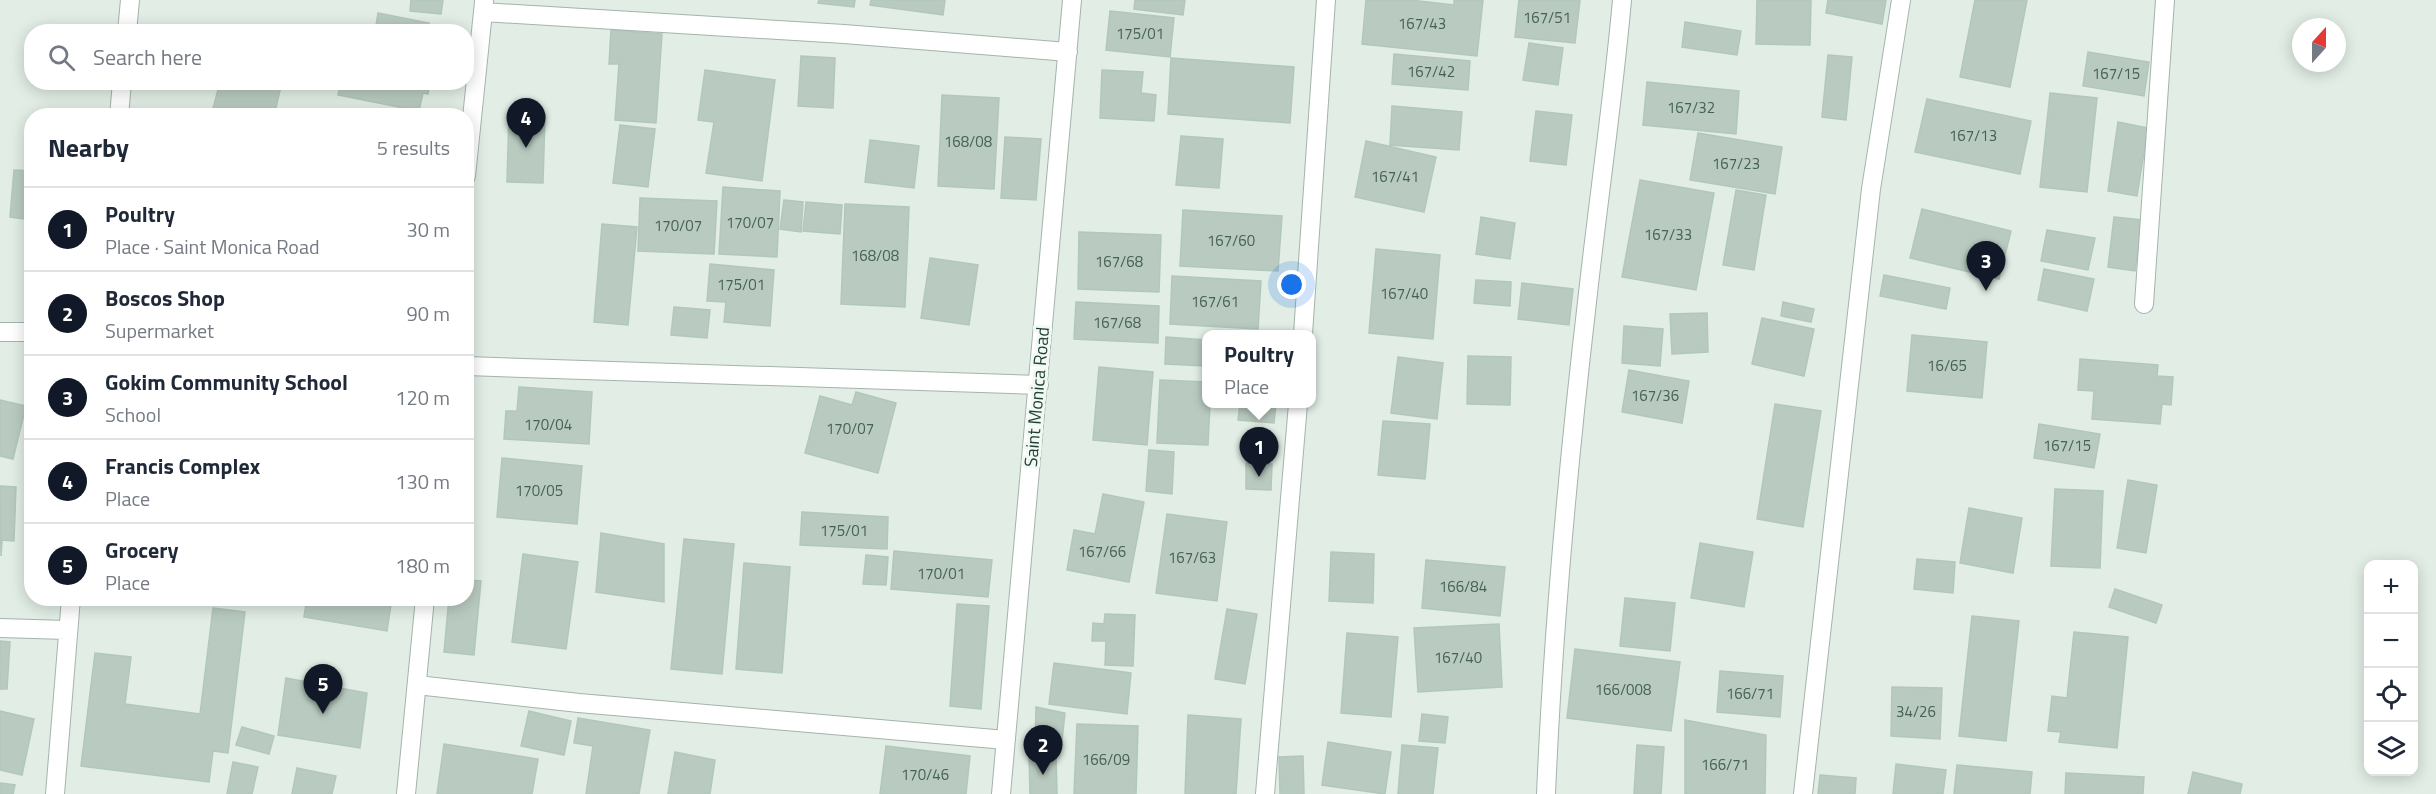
<!DOCTYPE html>
<meta charset="utf-8">
<style>
:root{--surface:#fff;--page:#f2f2f3;--text:#1f2937;--muted:#747a83;--line:#e0e1e3;--accent:#111827}
body{margin:0;font-family:"Titillium Web",sans-serif;background:var(--page);color:var(--text)}
.controls{position:absolute;right:18px;bottom:18px;display:grid;overflow:hidden;border-radius:12px;box-shadow:0 3px 15px #0003}
.controls button{width:54px;height:54px;display:grid;place-items:center;padding:0;border:0;border-bottom:2px solid var(--line);background:var(--surface);color:var(--text);font:30px sans-serif}
.compass{position:absolute;left:2292px;top:18px;width:54px;height:54px;border-radius:50%;background:var(--surface);box-shadow:0 3px 15px #0003;rotate:21deg}
.you{position:absolute;left:1292px;top:285px;width:21px;height:21px;margin:-15px;border:4px solid #fff;border-radius:50%;background:#1a73e8;box-shadow:0 0 0 9px #1a73e833}
.badge{display:grid;place-items:center;width:39px;height:39px;border-radius:50%;background:var(--accent);color:#fff;font-size:20px;font-weight:700}
.pin{position:absolute;translate:-50% -50px;filter:drop-shadow(0 2px 3px #0008)}
.pin::after{content:'';position:absolute;top:32px;width:21px;height:18px;background:inherit;clip-path:polygon(0 0,100% 0,50% 100%)}
.popup{position:absolute;left:1202px;top:330px;width:114px;height:78px;box-sizing:border-box;display:grid;place-content:center;border-radius:12px;background:var(--surface);filter:drop-shadow(0 2px 4px #0005);font-size:20px;white-space:nowrap;color:var(--muted)}
.popup b{font-size:22px;color:var(--text)}
.popup::after{content:'';position:absolute;left:50%;top:100%;margin-left:-12px;border:12px solid transparent;border-top-color:var(--surface)}
.list{margin:0;padding:0;list-style:none}
h2{display:flex;justify-content:space-between;align-items:center;height:78px;margin:0;padding:0 24px;font-size:26px}
h2 small{font-size:20px;font-weight:400;color:var(--muted)}
.list li{display:grid;grid-template-columns:39px 1fr auto;gap:18px;align-items:center;box-sizing:border-box;height:84px;padding:0 24px;border-top:2px solid var(--line)}
.list b{display:block;font-size:22px;white-space:nowrap}
.list p{margin:0;font-size:20px;white-space:nowrap;color:var(--muted)}
.list em{font-size:20px;font-style:normal;color:var(--muted)}
.icon{flex:none;width:33px;height:33px;fill:none;stroke:currentColor;stroke-width:2;stroke-linecap:round;stroke-linejoin:round}
.map{position:relative;flex:none;width:2436px;height:794px;overflow:hidden}
.search{position:absolute;background:var(--surface);box-shadow:0 3px 15px #0003;left:24px;top:24px;width:450px;height:66px;display:flex;align-items:center;gap:15px;box-sizing:border-box;padding:0 21px;border-radius:24px;color:var(--muted);font-size:22px}
.panel{position:absolute;background:var(--surface);box-shadow:0 3px 15px #0003;left:24px;top:108px;width:450px;height:498px;border-radius:24px}
.map>svg:first-child{display:block}
.building{fill:#b9cbc0;stroke:#b2c7bb;stroke-width:1.5}
.lines{fill:none;stroke-linecap:round;stroke-linejoin:round}
.minor-casing{stroke:#a3b5ab;stroke-width:20}
.minor{stroke:#fff;stroke-width:18}
.labels{text-anchor:middle;stroke-width:6;stroke-linejoin:round;paint-order:stroke}
.number-label{font-size:15px;fill:#466255}
.street-label{font-size:18px;fill:#1f3f31;stroke:#f2f9f4}
</style>
<div class="map">
<svg width="2436" height="794" viewBox="0 0 2436 794">
<rect width="100%" height="100%" fill="#e1ede5"/>
<path class="building" d="M411 0H443L441 14 410 11Z
M819 0H855L854 7 818 3Z
M871 0H945L943 15 870 5Z
M1135 0H1185L1183 15 1134 9Z
M1366 0H1410L1454 5V0H1483L1477 56 1362 44Z
M1519 0H1580L1575 43 1515 37Z
M1757 0H1811L1810 45 1756 44Z
M1828 0H1886L1882 24 1826 13Z
M1975 0H2027L2010 87 1960 77Z
M1110 11 1174 18 1170 57 1106 50Z
M378 13 429 23 427 32H375Z
M1685 22 1741 31 1737 55 1682 47Z
M611 30 662 34 656 123 615 120 619 64H609Z
M1529 43 1563 48 1558 85 1523 80Z
M2088 52 2149 62 2144 96 2083 86Z
M1394 54 1470 61 1468 90 1392 84Z
M1828 55 1852 57 1846 120 1822 117Z
M801 56 835 58 833 108 798 106Z
M1171 58 1294 67 1290 123 1168 114Z
M705 70 775 80 762 181 706 173 714 122 698 120Z
M1102 70 1143 72 1141 93 1156 95 1154 121 1100 118Z
M206 82H282L274 116H211L219 86Z
M341 82H430L428 94 423 93 419 111 338 95Z
M1647 82 1739 91 1736 134 1643 125Z
M2050 93 2097 98 2087 192 2040 187Z
M942 95 999 98 994 189 938 186Z
M1927 99 2031 121 2020 174 1915 152Z
M1392 106 1462 112 1459 150 1390 145Z
M336 109 400 116H335Z
M1536 111 1572 115 1566 165 1530 161Z
M509 113 545 115 543 183 507 182Z
M2118 122 2148 128 2137 196 2108 191Z
M620 125 655 129 648 187 613 183Z
M1698 133 1782 147 1775 194 1690 180Z
M1181 136 1223 139 1219 188 1176 185Z
M1005 137 1041 139 1036 200 1001 198Z
M870 140 919 146 914 188 865 182Z
M1366 141 1436 157 1424 212 1355 197Z
M14 170 32 171V220L10 217Z
M1640 180 1714 193 1696 290 1622 277Z
M723 187 780 191 777 257 719 254Z
M1736 190 1766 195 1754 270 1723 265Z
M640 198 717 201 714 254 638 251Z
M784 200 803 202 801 232 780 229Z
M806 202 842 205 840 234 803 231Z
M845 204 909 207 905 307 841 304Z
M1922 209 2011 231 1999 279 1910 258Z
M1183 210 1282 216 1278 271 1180 266Z
M1481 217 1515 223 1510 259 1476 254Z
M2114 217 2142 220 2135 271 2108 267Z
M602 224 637 227 628 325 594 322Z
M2047 230 2095 238 2088 270 2041 261Z
M1079 232 1161 235 1159 292 1078 289Z
M1376 249 1440 255 1433 339 1369 333Z
M930 258 978 265 969 325 921 318Z
M710 264 774 270 770 326 724 322 726 302 707 301Z
M2044 269 2094 279 2087 311 2038 300Z
M1884 275 1950 288 1946 309 1880 296Z
M1172 276 1261 281 1258 329 1170 324Z
M1476 280 1511 282 1510 306 1474 303Z
M1522 283 1573 289 1569 325 1518 319Z
M1076 302 1159 306 1158 343 1074 339Z
M1783 302 1814 309 1811 322 1781 316Z
M674 307 710 310 707 338 671 335Z
M1707 313 1708 352 1672 354 1670 314Z
M1762 318 1814 329 1804 376 1752 364Z
M1624 326 1663 329 1660 366 1622 363Z
M1912 335 1987 342 1982 398 1907 391Z
M1166 337 1206 340V366L1165 364Z
M1468 356 1511 357 1510 405 1467 404Z
M1398 357 1443 363 1437 419 1391 413Z
M2080 359 2158 365 2157 376 2173 377 2171 405 2162 404 2160 424 2092 419 2094 391 2078 390Z
M1099 367 1153 372 1147 445 1093 440Z
M1629 370 1689 381 1682 423 1622 412Z
M1160 380 1206 382V404H1210L1208 445 1157 443Z
M519 387 592 392 589 444 504 439 506 411H517Z
M856 392 896 403 878 473 805 453 820 396 852 405Z
M0 400 26 406 13 459 0 456Z
M1240 404H1276L1274 423 1238 420Z
M1775 404 1821 411 1803 527 1757 519Z
M1383 421 1430 424 1425 479 1378 475Z
M2039 424 2100 434 2094 468 2034 458Z
M1149 450 1174 452 1172 494 1146 491Z
M502 458 582 466 577 524 497 517Z
M1246 463 1272 464 1271 490 1246 489Z
M2128 480 2157 485 2146 553 2117 548Z
M0 486 16 487 14 541 2 540 1 556Z
M2055 489 2103 491 2100 568 2051 566Z
M1103 494 1144 502 1129 582 1067 570 1074 530 1095 534Z
M1969 508 2022 518 2013 573 1960 563Z
M802 512 888 517 887 549 800 545Z
M1167 514 1227 522 1217 601 1156 593Z
M601 533 664 544V602L596 592Z
M684 539 734 544 722 674 671 669Z
M1700 543 1753 552 1744 607 1691 598Z
M894 551 992 560 988 597 891 589Z
M1331 552 1374 554 1373 603 1329 601Z
M523 554 578 562 566 649 512 642Z
M866 555 888 557 886 585 863 584Z
M1917 559 1955 562 1953 593 1914 589Z
M1426 560 1505 567 1500 616 1422 608Z
M744 563 790 567 782 673 736 669Z
M466 580 481 581 474 655 444 652 449 598H466Z
M2115 589 2162 605 2156 623 2109 607Z
M307 598H392L387 631 304 617Z
M1625 598 1675 603 1670 651 1620 646Z
M957 604 989 606 981 709 950 706Z
M213 608 245 612 228 753 213 751 209 782 81 766 95 653 131 657 125 704 200 714Z
M1227 609 1257 614 1245 684 1215 679Z
M1105 614 1135 615 1133 666 1105 665 1106 641H1092L1093 623 1104 624Z
M1972 616 2019 621 2006 741 1959 736Z
M1499 624 1502 687 1418 692 1414 628Z
M2074 632 2128 637 2117 748 2059 742 2061 732 2048 731 2052 696 2067 698Z
M1347 633 1398 637 1391 717 1341 713Z
M0 641 10 642 7 689H0Z
M1575 649 1680 662 1671 731 1567 718Z
M1054 663 1131 673 1127 714 1049 704Z
M1720 671 1783 676 1780 717 1717 712Z
M286 678 367 693 360 748 278 735Z
M1892 687 1942 688 1940 739 1891 736Z
M1036 707 1065 713 1061 749 1035 747Z
M0 711 34 719 22 775 0 770Z
M529 711 571 721 564 755 521 746Z
M1422 714 1448 717 1445 743 1419 741Z
M1188 715 1241 719 1236 794H1185Z
M578 718 650 730 639 794H586L593 746 574 743Z
M1685 720 1766 735 1765 794H1685Z
M1077 724 1138 726 1136 794H1074Z
M242 727 274 736 269 754 236 745Z
M1328 742 1391 752 1385 794 1322 785Z
M444 744 538 759 532 794H437Z
M1402 745 1438 748 1433 794H1398Z
M1637 745 1664 747 1661 794H1634Z
M886 746 970 756 966 794H880Z
M675 752 715 760 710 794H668Z
M1056 755 1057 794H1030L1029 756Z
M1303 756 1304 794H1280L1279 757Z
M233 762 258 767 252 794H227Z
M1896 764 1946 770 1943 794H1893Z
M1957 765 2032 772 2030 794H1954Z
M297 768 336 776 332 794H292Z
M2193 772 2242 784 2240 794H2188Z
M2066 773 2144 777 2143 794H2065Z
M1820 775 1856 778 1855 794H1818Z
M0 783 15 785 13 794H0Z"/>
<g class="lines">
<g class="minor-casing">
<path id="minor" d="M483 12 844 34 1068 52
M127 32 130 0
M119 116 122 82
M466 176 484 2
M2144 304 2165 0
M0 332H32
M1303 334 1326 0
M466 366 1039 385
M0 628 67 630
M417 685 579 703 1006 740
M55 794 71 598
M406 794 425 598
M1001 794 1072 0
M1265 794 1298 404
M1546 794C1553 629 1568 465 1587 302 1598 201 1613 101 1622 0
M1803 794 1871 189 1901 0"/>
</g>
<use href="#minor" class="minor"/>
</g>
<g class="labels">
<g class="number-label">
<text x="1547" y="23">167/51</text>
<text x="1422" y="29">167/43</text>
<text x="1140" y="39">175/01</text>
<text x="1431" y="77">167/42</text>
<text x="2116" y="79">167/15</text>
<text x="1691" y="113">167/32</text>
<text x="1973" y="141">167/13</text>
<text x="968" y="147">168/08</text>
<text x="1736" y="169">167/23</text>
<text x="1395" y="182">167/41</text>
<text x="750" y="228">170/07</text>
<text x="678" y="231">170/07</text>
<text x="1668" y="240">167/33</text>
<text x="1231" y="246">167/60</text>
<text x="875" y="261">168/08</text>
<text x="1119" y="267">167/68</text>
<text x="741" y="290">175/01</text>
<text x="1404" y="299">167/40</text>
<text x="1215" y="307">167/61</text>
<text x="1117" y="328">167/68</text>
<text x="1947" y="371">16/65</text>
<text x="1655" y="401">167/36</text>
<text x="548" y="430">170/04</text>
<text x="850" y="434">170/07</text>
<text x="2067" y="451">167/15</text>
<text x="539" y="496">170/05</text>
<text x="844" y="536">175/01</text>
<text x="1102" y="557">167/66</text>
<text x="1192" y="563">167/63</text>
<text x="941" y="579">170/01</text>
<text x="1463" y="592">166/84</text>
<text x="1458" y="663">167/40</text>
<text x="1623" y="695">166/008</text>
<text x="1750" y="699">166/71</text>
<text x="1916" y="717">34/26</text>
<text x="1106" y="765">166/09</text>
<text x="1725" y="770">166/71</text>
<text x="925" y="780">170/46</text>
</g>
<g class="street-label">
<text transform="translate(1037 397) rotate(-85)" y="6">Saint Monica Road</text>
</g>
</g>
</svg>
<div class="controls">
<button>+</button>
<button>−</button>
<button><svg class="icon" aria-label="locate" viewBox="0 0 24 24"><circle cx="12" cy="12" r="6"/><path d="M12 2v4M12 18v4M2 12h4M18 12h4"/></svg></button>
<button><svg class="icon" aria-label="layers" viewBox="0 0 24 24"><path d="M12 4l9 5-9 5-9-5zM3 14l9 5 9-5"/></svg></button>
</div>
<svg class="compass" viewBox="-18 -18 36 36"><path d="M0-13l5 13h-10z" fill="#e53935"/><path d="M0 13l5-13h-10z" fill="#747a83"/></svg>
<div class="you"></div>
<div class="pin badge" style="left:1259px;top:477px">1</div>
<div class="popup"><b>Poultry</b>Place</div>
<div class="pin badge" style="left:1043px;top:775px">2</div>
<div class="pin badge" style="left:1986px;top:291px">3</div>
<div class="pin badge" style="left:526px;top:148px">4</div>
<div class="pin badge" style="left:323px;top:714px">5</div>
<div class="search"><svg class="icon" aria-label="search" viewBox="0 0 24 24"><circle cx="10" cy="10" r="6"/><path d="M15 15l6 6"/></svg>Search here</div>
<section class="panel">
<h2>Nearby<small>5 results</small></h2>
<ul class="list">
<li><span class="badge">1</span><div><b>Poultry</b><p>Place · Saint Monica Road</p></div><em>30 m</em></li>
<li><span class="badge">2</span><div><b>Boscos Shop</b><p>Supermarket</p></div><em>90 m</em></li>
<li><span class="badge">3</span><div><b>Gokim Community School</b><p>School</p></div><em>120 m</em></li>
<li><span class="badge">4</span><div><b>Francis Complex</b><p>Place</p></div><em>130 m</em></li>
<li><span class="badge">5</span><div><b>Grocery</b><p>Place</p></div><em>180 m</em></li>
</ul>
</section>
</div>
